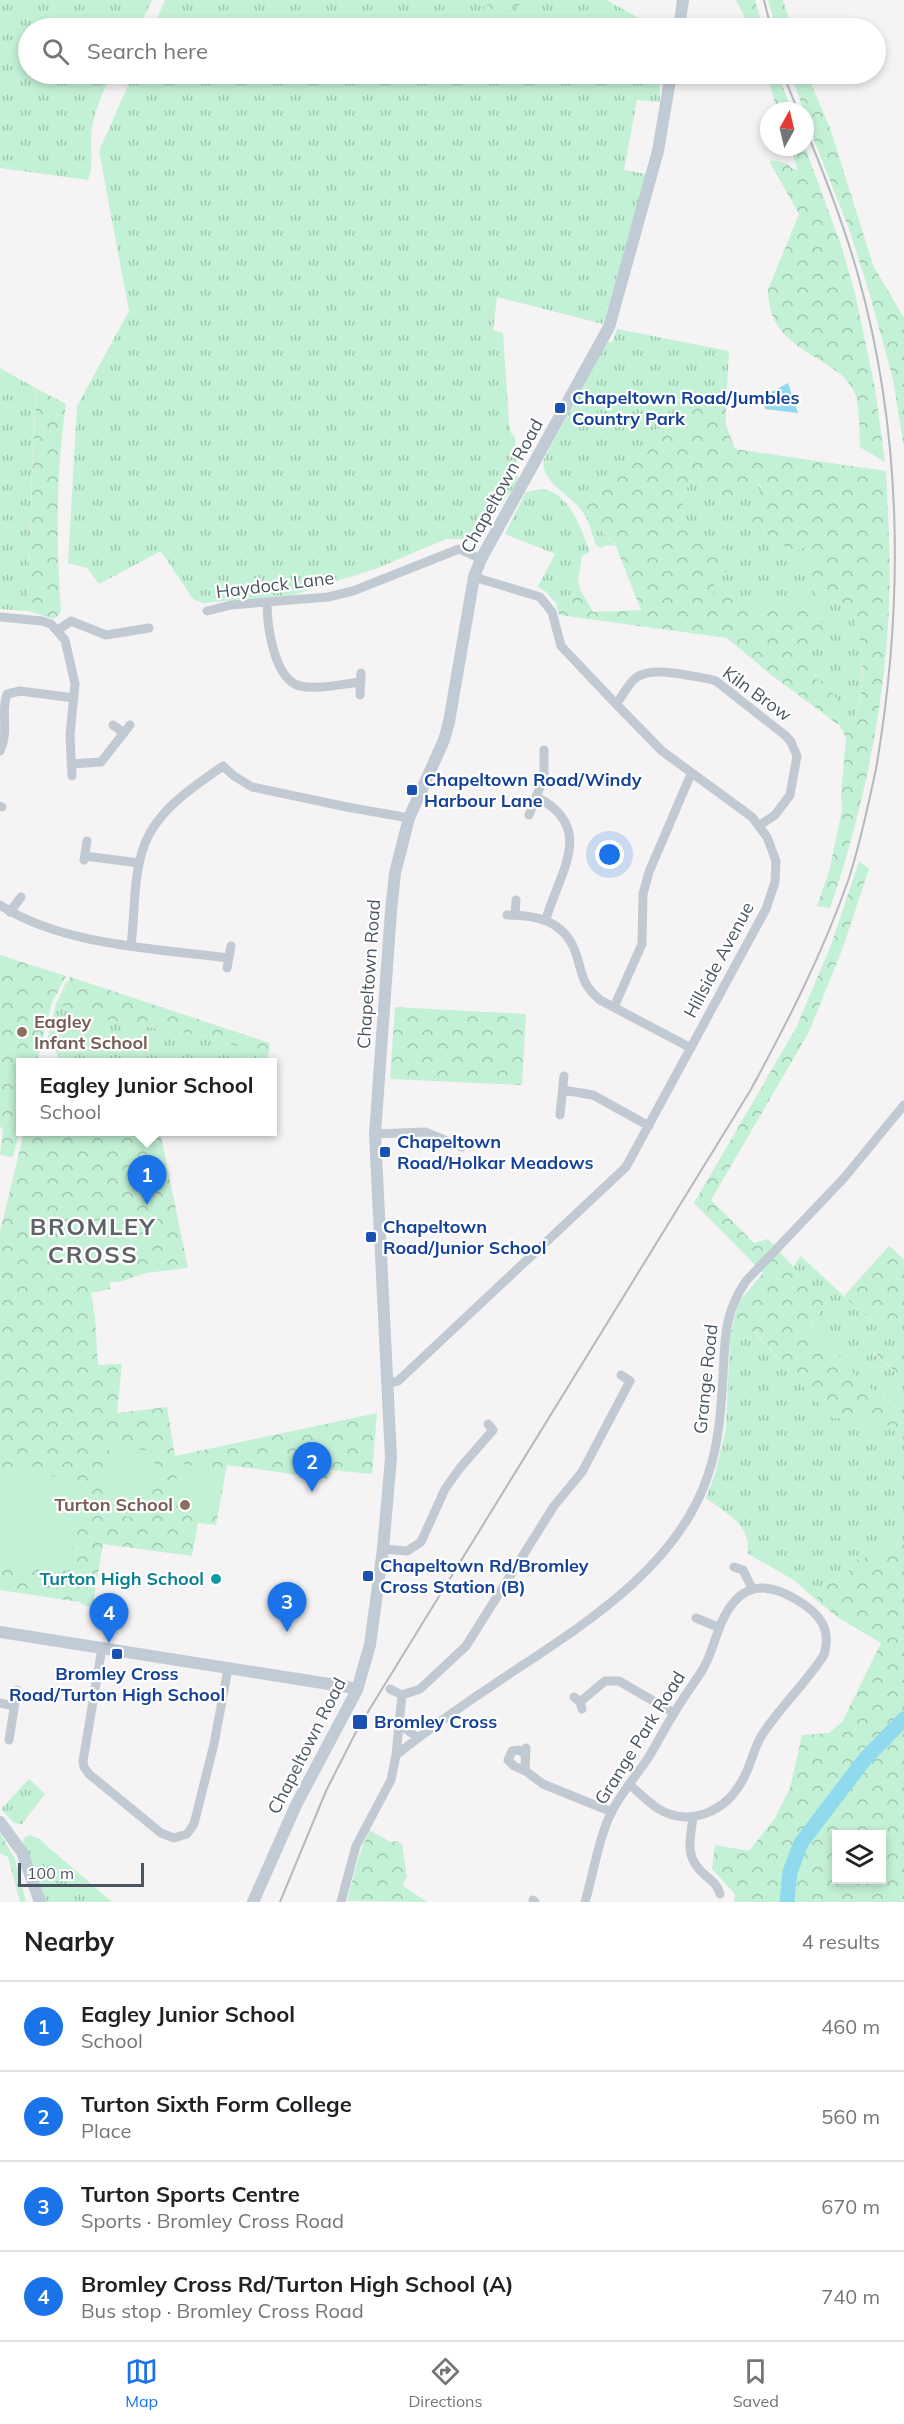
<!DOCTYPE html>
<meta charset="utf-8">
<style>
:root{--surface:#fff;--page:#f6f6f6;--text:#202124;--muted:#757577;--line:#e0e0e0;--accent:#1a73e8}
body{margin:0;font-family:Mulish,sans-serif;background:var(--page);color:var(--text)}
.controls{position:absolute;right:18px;bottom:18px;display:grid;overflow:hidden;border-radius:0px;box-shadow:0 3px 9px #0003}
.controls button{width:54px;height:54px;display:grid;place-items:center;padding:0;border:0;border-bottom:2px solid var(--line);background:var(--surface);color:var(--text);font:30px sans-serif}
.compass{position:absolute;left:760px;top:102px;width:54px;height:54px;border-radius:50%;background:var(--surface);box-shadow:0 3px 9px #0003;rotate:8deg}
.scale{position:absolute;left:18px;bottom:15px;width:126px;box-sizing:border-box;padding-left:6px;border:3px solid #4a5661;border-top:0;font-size:16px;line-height:21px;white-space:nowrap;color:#4a5661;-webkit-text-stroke:4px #fff;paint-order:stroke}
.you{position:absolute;left:610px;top:855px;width:21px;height:21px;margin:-15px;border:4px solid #fff;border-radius:50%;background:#1a73e8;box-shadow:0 0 0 9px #1a73e833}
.badge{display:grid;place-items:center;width:39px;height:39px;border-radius:50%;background:var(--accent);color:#fff;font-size:20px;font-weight:700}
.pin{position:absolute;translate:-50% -50px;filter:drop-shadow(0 2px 3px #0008)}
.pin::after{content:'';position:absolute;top:32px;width:21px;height:18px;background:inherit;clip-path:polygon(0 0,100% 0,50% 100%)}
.popup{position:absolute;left:16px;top:1058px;width:261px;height:78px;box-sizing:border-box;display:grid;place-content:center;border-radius:0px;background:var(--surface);filter:drop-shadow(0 2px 4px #0005);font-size:20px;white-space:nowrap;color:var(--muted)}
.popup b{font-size:22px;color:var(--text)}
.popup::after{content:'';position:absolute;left:50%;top:100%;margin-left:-12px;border:12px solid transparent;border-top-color:var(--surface)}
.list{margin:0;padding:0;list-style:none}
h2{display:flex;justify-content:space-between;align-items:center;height:78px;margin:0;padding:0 24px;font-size:26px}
h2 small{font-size:20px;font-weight:400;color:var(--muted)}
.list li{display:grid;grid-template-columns:39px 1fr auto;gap:18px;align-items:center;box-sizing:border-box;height:90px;padding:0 24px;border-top:2px solid var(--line)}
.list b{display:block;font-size:22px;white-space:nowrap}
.list p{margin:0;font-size:20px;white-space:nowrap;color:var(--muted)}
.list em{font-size:20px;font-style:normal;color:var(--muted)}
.icon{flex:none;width:33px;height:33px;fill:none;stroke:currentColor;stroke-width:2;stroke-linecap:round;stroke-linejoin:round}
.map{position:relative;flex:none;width:904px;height:1902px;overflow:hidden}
.search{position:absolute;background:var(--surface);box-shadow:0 3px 9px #0003;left:18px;right:18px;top:18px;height:66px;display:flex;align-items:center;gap:15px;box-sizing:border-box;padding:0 21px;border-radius:33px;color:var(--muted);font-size:22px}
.sheet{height:438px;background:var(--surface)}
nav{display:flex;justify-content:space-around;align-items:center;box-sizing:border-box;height:84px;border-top:2px solid var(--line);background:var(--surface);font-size:16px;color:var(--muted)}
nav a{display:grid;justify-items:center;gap:3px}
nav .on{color:var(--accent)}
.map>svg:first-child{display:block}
.grass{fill:url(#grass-tufts)}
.forest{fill:url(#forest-crowns);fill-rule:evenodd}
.garden{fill:#c3f1d5}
.water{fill:#90daee}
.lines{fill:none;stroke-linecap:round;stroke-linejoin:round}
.river{stroke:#90daee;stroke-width:15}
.street{stroke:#c1cad2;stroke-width:9}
.secondary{stroke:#c1cbd6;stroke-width:12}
.rail{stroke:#b5b8bd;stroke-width:2}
.transit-dot{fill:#1a4fb4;stroke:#fff;stroke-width:2}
.education-dot{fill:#8d6e63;stroke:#fff;stroke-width:2}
.culture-dot{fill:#0f9aa8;stroke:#fff;stroke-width:2}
.labels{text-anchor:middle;stroke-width:4.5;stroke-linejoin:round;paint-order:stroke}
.transit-label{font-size:18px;font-weight:bold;fill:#164399;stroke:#fff;text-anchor:start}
.street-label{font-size:18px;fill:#4a5661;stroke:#fff}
.education-label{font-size:18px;font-weight:bold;fill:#785e54;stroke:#fff;text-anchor:start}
.culture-label{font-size:18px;font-weight:bold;fill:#0d838f;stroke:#fff;text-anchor:end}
.district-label{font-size:24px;font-weight:bold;letter-spacing:1.5px;fill:#5f6368;stroke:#fff}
</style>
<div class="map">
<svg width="904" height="1902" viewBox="0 0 904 1902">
<defs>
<pattern id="grass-tufts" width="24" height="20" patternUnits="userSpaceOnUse" patternTransform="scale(1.5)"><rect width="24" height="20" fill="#c3f1d5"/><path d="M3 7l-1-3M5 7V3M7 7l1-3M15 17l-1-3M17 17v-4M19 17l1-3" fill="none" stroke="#a0c6b0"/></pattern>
<pattern id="forest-crowns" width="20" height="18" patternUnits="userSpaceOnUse" patternTransform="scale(1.5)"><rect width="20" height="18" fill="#c3f1d5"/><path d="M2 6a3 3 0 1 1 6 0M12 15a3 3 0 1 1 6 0" fill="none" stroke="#a0c6b0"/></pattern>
</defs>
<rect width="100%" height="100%" fill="#f5f3f3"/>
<path class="grass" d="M0 0H152L139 28H28V74H111C104 91 95 109 92 127 89 144 95 165 88 180L0 168Z
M165 0H607L656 28H153Z
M133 74H659L660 102 637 100 624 170 646 174 603 324 497 297 493 330 503 333 509 422 511 433 515 437 518 477 521 479 472 539H446L375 569 293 595 203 603 193 599 161 551 99 584 87 568 68 563 77 406 129 311 99 151Z
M617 329 729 351 726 405 680 398 679 424 650 431C647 454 629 467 613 482L600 478 594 487 585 514 616 546 607 545 600 548 596 545C592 535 590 523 584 514 574 496 539 483 544 459L607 342 612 343Z
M0 368 37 389 33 439 28 611 0 609Z
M692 481 758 485 806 547 815 594 850 608C865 642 866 688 854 722L850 724 831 690 816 679 811 651 816 640 810 603H744L737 595H713L715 575 735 569 718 539 688 535 681 495Z
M541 489C570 492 581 529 590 552L582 556 578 581 580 589 556 603 545 591 538 587 555 554 505 534 526 492Z
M69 977 61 1003 69 1014 203 1036 256 1052 257 1062H59L55 1047 46 1045 56 1004Z
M801 1256 864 1315C879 1323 889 1321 904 1316V1346L872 1351 904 1380V1408L858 1381 848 1365 812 1333 810 1326 826 1303 793 1267Z
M753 1331 832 1417 861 1419 893 1426 904 1440V1544L855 1561 844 1579 825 1584 816 1600 795 1581 747 1553C753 1526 724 1512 706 1498L715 1474 726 1428 730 1337 744 1340Z
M29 1779 45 1794 22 1824 14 1823 1 1809Z
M30 1835 39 1839 112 1902H44L23 1842 24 1838Z"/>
<path class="forest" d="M498 0H526L493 23V28H481L483 7Z
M736 0H755L763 28H750Z
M768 0H783L792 28H776Z
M766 74H778L792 111H778Z
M791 74H807L830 128 873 265 904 318V448L893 379 869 292 849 229 811 132Z
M790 147H805L841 245 855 293 875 388 885 462 860 447C859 431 860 411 856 396 842 354 768 356 768 290L799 214 770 163 771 160 788 164 791 168 798 170Z
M37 389 66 404C56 470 56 546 61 612L54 619 28 611 33 447Z
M680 398 726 405V425L735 449 886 471C888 516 891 562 889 608 884 710 863 812 830 908L817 906 829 872 842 810 841 795 846 738 840 726 770 674 727 638 559 615 556 603 580 589 593 612 641 610 615 544 584 514 594 487 600 478 613 482C629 467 647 454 650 431L679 424 676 412ZM692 481 711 499H737L749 485H759L762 488 748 508 754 526 794 552 806 547 815 594 850 608C865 642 867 688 854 722L850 723 831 690 816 679 811 651 824 630 818 609 810 603H744L737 595H713L715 575 735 569 736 561 718 539 688 534 681 495Z
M859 861 869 869 842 950 809 1032 711 1200 754 1243 768 1239 826 1303 810 1325 812 1333 848 1365 858 1381 904 1408V1440L892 1426 861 1419 832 1418 754 1331 744 1340 730 1337 738 1303 763 1273 694 1203 796 1028 831 945Z
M0 955 66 976 52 1002 37 1062H21V1125L13 1157 0 1155 3 1128 0 1127Z
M70 977 270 1043 267 1062H257L256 1052 203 1036 69 1014 61 1003Z
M395 1007 526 1014 522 1085 390 1079Z
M24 1132H160L188 1268 146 1273 119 1282H110V1289L91 1293 95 1318 98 1365 122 1364 117 1413 167 1407 175 1456 377 1413 372 1474 331 1470 328 1479 227 1465 216 1525 198 1523 192 1556 103 1544 92 1609 79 1602 0 1590V1232Z
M889 1246 904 1259V1316C873 1327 866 1317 844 1296Z
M904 1346V1380L872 1350Z
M904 1544V1902H734L735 1894 712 1869 715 1845 749 1851 775 1818 790 1788 802 1735 829 1733 842 1722 881 1643 839 1618 816 1600 825 1584 844 1579 855 1561ZM836 1834H882V1880H836Z
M369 1830 391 1842 398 1841 402 1845 407 1877 402 1885 427 1902 347 1901 359 1856Z
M0 1833 15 1859 26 1902H20L8 1857 0 1853Z"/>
<path class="garden" d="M110 1445 157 1452 146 1520 100 1512Z
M179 1463 225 1471 217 1513 172 1505Z
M0 1467 82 1481 68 1571 0 1561Z"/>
<path class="water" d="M788 383 798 413 765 409 764 403 766 395Z"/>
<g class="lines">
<path class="river" d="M787 1902 790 1872 801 1843 865 1759 904 1719"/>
<path class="street" d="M267 603C267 625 274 680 300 686 318 690 342 684 361 682
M207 611 231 605 328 597 353 591 459 549 481 559
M0 617 42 621 51 624 65 640 75 684 70 735 72 776
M58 630 71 621 106 635 149 628
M360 695 361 673
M616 704C623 696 628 683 637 677 653 666 690 676 709 679L716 681 786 736 791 742 797 756 790 795 775 815 760 825
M113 725 124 733
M0 751C10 729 0 714 7 694L20 691 74 698
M71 764 101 762 130 725
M537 797C596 828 560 871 546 919
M0 806 2 807
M529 815 544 777V750
M85 856 139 863
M84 860 87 841
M0 905C60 945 158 949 229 958
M10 912 21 897
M507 915C536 915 563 920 575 951 583 973 580 983 600 1000L691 1048
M515 915 516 900
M131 945C135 915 133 882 142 852 153 813 191 788 223 766L234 776 252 787 347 807 409 818
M227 968 231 946
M614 1007 642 944 643 894 649 872 691 774
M563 1090 593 1095 649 1126
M560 1115 564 1076
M375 1134 425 1132 462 1147
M389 1383 398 1381 626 1167 766 909 775 882 776 861 767 837 752 817 662 751 616 704 561 646 552 612 540 597 474 577
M383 1549 407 1551 421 1542 445 1489 460 1468 493 1430 488 1424
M734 1567 743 1570 752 1588
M696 1618 718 1627
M102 1648 83 1761 84 1767 89 1774 161 1833 174 1838 187 1834 194 1824 214 1744 228 1669
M390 1689 402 1695 420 1689 466 1646 554 1506 582 1472 630 1381 621 1375
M574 1697 580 1702 582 1709
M580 1702 605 1681H619L674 1713
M0 1703 14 1706
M399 1724 418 1738
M9 1740 17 1690
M526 1748 525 1767 527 1772 543 1784 612 1812
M525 1754 519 1750 512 1751 508 1760 514 1766 527 1772
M396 1755C429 1729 464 1704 499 1681 578 1628 677 1570 708 1475 719 1443 721 1409 723 1376 725 1339 724 1313 746 1281L844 1178 904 1105
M693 1817C690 1842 684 1857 705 1875 712 1881 717 1884 720 1894
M533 1900 535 1902
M341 1902 356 1846 391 1780 396 1755 402 1695
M585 1902C594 1872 598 1839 612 1811 622 1792 636 1776 648 1758 657 1744 664 1729 673 1715 682 1699 693 1685 703 1669 715 1648 717 1623 733 1603 752 1580 775 1587 797 1600 819 1613 832 1628 824 1655 806 1683 780 1707 762 1735 753 1749 751 1766 742 1781 725 1812 689 1828 657 1808 647 1801 638 1792 629 1784"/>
<path class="secondary" d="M679 28 683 0
M0 1632 348 1687 357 1690
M0 1822 22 1852 40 1902
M253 1902 296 1805 357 1690 370 1645 383 1549 391 1458 375 1134 391 911 395 873 409 818 444 740 449 722 474 577 481 559 609 327 658 151 671 74"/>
<path class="rail" d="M764 0 771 28
M783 74 798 111
M280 1902 326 1791 358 1728 750 1091C787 1023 822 955 848 881 860 845 868 806 876 769 904 606 903 435 858 275 844 225 825 176 805 128"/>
</g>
<g class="transit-dot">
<rect x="554" y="402" width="12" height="12" rx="3"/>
<rect x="406" y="784" width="12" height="12" rx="3"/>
<rect x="379" y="1146" width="12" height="12" rx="3"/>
<rect x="365" y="1231" width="12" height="12" rx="3"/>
<rect x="362" y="1570" width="12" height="12" rx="3"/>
<rect x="111" y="1648" width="12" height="12" rx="3"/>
<rect x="352" y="1714" width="16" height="16" rx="3"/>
</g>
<g class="education-dot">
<circle cx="22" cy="1032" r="6"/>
<circle cx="185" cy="1505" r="6"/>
</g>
<circle class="culture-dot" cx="216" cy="1579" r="6"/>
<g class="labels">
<g class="transit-label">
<text x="572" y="404">Chapeltown Road/Jumbles<tspan x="572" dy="21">Country Park</tspan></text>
<text x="424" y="786">Chapeltown Road/Windy<tspan x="424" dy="21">Harbour Lane</tspan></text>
<text x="397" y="1148">Chapeltown<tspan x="397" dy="21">Road/Holkar Meadows</tspan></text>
<text x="383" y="1233">Chapeltown<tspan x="383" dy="21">Road/Junior School</tspan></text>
<text x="380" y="1572">Chapeltown Rd/Bromley<tspan x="380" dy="21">Cross Station (B)</tspan></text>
<text x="117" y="1680" text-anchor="middle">Bromley Cross<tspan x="117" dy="21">Road/Turton High School</tspan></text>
<text x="374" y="1728">Bromley Cross</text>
</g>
<g class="street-label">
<text transform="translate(502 486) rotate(-61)" y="6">Chapeltown Road</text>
<text transform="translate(275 585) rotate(-7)" y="6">Haydock Lane</text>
<text transform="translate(757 694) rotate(36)" y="6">Kiln Brow</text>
<text transform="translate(719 960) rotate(-62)" y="6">Hillside Avenue</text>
<text transform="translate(369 974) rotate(-86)" y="6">Chapeltown Road</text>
<text transform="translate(706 1379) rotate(-84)" y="6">Grange Road</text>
<text transform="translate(640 1738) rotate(-58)" y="6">Grange Park Road</text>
<text transform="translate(307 1746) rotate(-63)" y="6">Chapeltown Road</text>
</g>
<g class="education-label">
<text x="34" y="1028">Eagley<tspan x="34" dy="21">Infant School</tspan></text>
<text x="173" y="1511" text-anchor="end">Turton School</text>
</g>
<g class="culture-label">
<text x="204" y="1585">Turton High School</text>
</g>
<g class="district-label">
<text x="93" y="1235">BROMLEY<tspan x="93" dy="28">CROSS</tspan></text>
</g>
</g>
</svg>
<div class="controls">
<button><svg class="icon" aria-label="layers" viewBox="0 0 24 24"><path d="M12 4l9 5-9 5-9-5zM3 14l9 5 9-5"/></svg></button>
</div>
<svg class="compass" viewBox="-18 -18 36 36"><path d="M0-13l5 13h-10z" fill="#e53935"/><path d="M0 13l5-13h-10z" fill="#757577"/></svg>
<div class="scale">100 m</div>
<div class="you"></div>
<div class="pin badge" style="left:147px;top:1205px">1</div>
<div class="popup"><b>Eagley Junior School</b>School</div>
<div class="pin badge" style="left:312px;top:1492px">2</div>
<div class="pin badge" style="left:287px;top:1632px">3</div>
<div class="pin badge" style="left:109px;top:1643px">4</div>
<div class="search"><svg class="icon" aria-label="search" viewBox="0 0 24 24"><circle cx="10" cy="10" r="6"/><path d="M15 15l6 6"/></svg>Search here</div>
</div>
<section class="sheet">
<h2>Nearby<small>4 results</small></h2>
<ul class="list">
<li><span class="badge">1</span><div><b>Eagley Junior School</b><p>School</p></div><em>460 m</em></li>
<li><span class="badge">2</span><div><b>Turton Sixth Form College</b><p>Place</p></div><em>560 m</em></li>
<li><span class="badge">3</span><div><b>Turton Sports Centre</b><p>Sports · Bromley Cross Road</p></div><em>670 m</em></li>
<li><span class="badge">4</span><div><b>Bromley Cross Rd/Turton High School (A)</b><p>Bus stop · Bromley Cross Road</p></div><em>740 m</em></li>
</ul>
</section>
<nav>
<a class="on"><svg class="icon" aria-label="map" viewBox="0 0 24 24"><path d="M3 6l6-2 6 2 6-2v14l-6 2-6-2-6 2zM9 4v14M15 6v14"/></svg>Map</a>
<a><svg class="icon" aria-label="directions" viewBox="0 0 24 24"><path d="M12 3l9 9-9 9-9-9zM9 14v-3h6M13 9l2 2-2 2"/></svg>Directions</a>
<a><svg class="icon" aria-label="saved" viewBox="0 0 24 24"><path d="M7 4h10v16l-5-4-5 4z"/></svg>Saved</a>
</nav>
